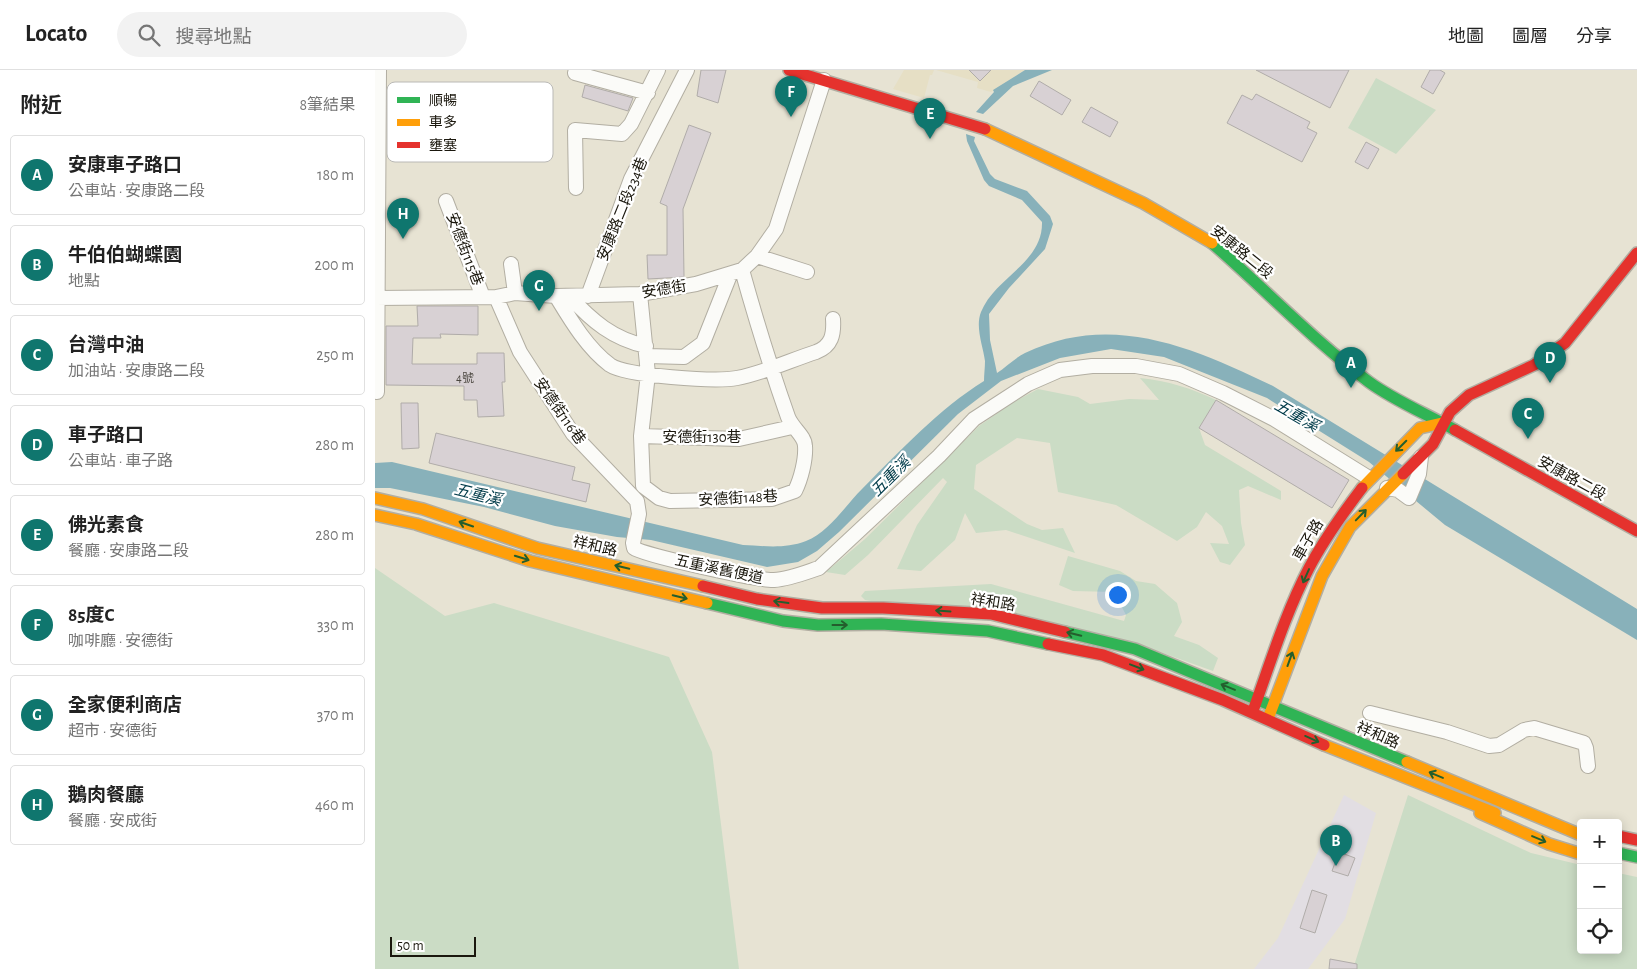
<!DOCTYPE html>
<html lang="zh-TW">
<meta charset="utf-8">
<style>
:root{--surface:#fff;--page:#f2f2f2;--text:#222;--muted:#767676;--line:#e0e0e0;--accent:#0f766e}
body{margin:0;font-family:"Alegreya Sans","Noto Sans TC",sans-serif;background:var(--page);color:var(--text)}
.controls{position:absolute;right:15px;bottom:15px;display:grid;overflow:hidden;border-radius:5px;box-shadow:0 2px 12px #0003}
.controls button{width:45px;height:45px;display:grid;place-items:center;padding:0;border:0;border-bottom:1px solid var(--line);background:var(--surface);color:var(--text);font:25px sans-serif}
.scale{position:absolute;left:15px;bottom:12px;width:86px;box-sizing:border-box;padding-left:5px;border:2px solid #1a170d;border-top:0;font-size:14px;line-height:18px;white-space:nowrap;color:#1a170d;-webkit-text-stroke:4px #fff;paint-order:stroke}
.you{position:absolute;left:742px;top:524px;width:18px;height:18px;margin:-12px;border:4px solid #fff;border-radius:50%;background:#1a73e8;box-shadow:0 0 0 8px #1a73e833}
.badge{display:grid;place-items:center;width:32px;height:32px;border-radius:50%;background:var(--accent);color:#fff;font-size:16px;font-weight:700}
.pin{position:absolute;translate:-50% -41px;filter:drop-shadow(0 1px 2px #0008)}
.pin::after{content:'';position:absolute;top:26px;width:18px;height:15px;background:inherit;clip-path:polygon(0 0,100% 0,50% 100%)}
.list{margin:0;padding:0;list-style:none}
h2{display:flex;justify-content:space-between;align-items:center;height:65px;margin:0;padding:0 20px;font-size:21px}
h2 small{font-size:16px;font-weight:400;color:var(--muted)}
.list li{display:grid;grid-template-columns:32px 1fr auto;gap:15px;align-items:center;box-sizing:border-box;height:80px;margin:0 10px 10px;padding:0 10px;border:1px solid var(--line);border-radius:5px}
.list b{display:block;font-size:19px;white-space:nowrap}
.list p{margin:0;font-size:16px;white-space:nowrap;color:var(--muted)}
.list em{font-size:16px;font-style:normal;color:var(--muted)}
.icon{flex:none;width:28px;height:28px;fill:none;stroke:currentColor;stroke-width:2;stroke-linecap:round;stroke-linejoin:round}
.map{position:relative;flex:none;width:1262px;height:899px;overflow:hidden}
header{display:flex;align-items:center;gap:30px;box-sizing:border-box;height:70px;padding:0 25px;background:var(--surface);border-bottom:1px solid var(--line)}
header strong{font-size:24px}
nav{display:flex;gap:28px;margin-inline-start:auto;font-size:18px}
.search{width:350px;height:45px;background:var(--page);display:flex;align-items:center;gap:12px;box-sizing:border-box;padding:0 18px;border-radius:28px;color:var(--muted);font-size:19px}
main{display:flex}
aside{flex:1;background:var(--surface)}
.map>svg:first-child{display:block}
.commercial{fill:#e2dee3}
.built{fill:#e6dfc5}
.green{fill:#cbdcc5}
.water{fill:#88b1ba}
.building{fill:#d8d1d4;stroke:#b0aca9}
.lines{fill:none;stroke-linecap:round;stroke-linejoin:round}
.street-casing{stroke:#b2aea2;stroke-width:16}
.fast-casing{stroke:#b2aea2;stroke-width:14}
.slow-casing{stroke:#b2aea2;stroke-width:14}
.jam-casing{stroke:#b2aea2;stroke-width:14}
.street{stroke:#fbfbf8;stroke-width:14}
.fast{stroke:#30b455;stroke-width:11}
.slow{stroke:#ff9f0a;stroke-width:11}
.jam{stroke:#e5322d;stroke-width:11}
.oneway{stroke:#245e2d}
.labels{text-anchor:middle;stroke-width:4.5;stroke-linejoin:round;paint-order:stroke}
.number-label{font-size:12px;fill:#4a463f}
.street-label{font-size:15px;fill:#1a170d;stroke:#fff}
.water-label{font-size:16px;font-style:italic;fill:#003b49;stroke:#fff}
.key{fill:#fff;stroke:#bab9b6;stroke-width:1}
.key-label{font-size:14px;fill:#1a170d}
</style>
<header>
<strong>Locato</strong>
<div class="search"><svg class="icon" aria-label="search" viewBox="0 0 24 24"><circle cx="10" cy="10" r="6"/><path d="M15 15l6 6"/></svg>搜尋地點</div>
<nav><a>地圖</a><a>圖層</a><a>分享</a></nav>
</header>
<main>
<aside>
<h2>附近<small>8筆結果</small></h2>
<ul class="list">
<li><span class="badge">A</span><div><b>安康車子路口</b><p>公車站 · 安康路二段</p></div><em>180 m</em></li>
<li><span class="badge">B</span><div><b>牛伯伯蝴蝶園</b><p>地點</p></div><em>200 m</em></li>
<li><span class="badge">C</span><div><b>台灣中油</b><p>加油站 · 安康路二段</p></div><em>250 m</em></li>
<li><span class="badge">D</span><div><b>車子路口</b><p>公車站 · 車子路</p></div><em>280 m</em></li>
<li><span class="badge">E</span><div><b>佛光素食</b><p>餐廳 · 安康路二段</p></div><em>280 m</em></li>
<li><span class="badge">F</span><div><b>85度C</b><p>咖啡廳 · 安德街</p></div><em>330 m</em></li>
<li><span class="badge">G</span><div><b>全家便利商店</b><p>超市 · 安德街</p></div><em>370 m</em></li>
<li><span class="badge">H</span><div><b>鵝肉餐廳</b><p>餐廳 · 安成街</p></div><em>460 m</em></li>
</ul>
</aside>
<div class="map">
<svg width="1262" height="899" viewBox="0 0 1262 899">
<rect width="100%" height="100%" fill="#e7e3d3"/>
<path class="commercial" d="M969 725 1001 743 970 849 933 899H879L903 868Z"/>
<path class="built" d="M529 0H559L557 5H555L549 28 518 19Z
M561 0H650L616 22 602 18 603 12Z"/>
<path class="green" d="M1001 8 1061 40 1021 84 973 58Z
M765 308C793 311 816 318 841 330L824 358 830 375 906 421V430L873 416 864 420 866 453 870 475 855 495 845 492 835 473 854 474 847 456 831 442 822 457 802 471 741 435 683 422 675 373 642 368 601 395 599 419 652 454 667 460 688 458 700 483 631 460 601 463 590 443 580 470 546 501 522 499 542 455 572 412 568 408 493 485 470 505 451 502 490 469 604 356 637 333 663 319 703 327 715 334 754 329 784 330Z
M693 486 745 501 761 511 780 514 802 533 807 552 799 566 824 575 843 588 838 601 757 572 490 530 486 526 490 521 616 514 749 551 751 545 739 522 698 521 684 515Z
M0 498 70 546 119 533 294 587 337 682 364 899H0Z
M1033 725 1156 783 1206 795V880H1243V803L1262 807V899H978Z"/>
<path class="water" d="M650 0H677L638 16 608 44 601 42 619 22 618 20Z
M591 64 600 67 599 71 615 104 620 109 652 121 675 146 678 154 670 179 634 218 614 244 615 270 622 303C631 297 640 288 650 283 737 241 819 278 898 316L1262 539V570L1070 455 994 392 892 328 789 287 736 279 685 288 626 311 583 344 464 462 442 481 423 492 392 497 276 470 242 467 180 456 109 437 15 418H0V393L17 392 368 475C390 476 410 479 431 471 454 462 470 436 487 419 524 382 565 338 609 311 609 304 610 298 610 291 608 276 600 257 606 242 620 207 668 193 667 152L647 130 614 116 609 110 592 71Z"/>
<path class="building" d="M326 0H351L343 33 322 26Z
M594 0H616L605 11Z
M881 0H974L955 38Z
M1055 0H1065L1070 3 1058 24 1046 17Z
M664 11 696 30 687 45 655 26Z
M210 15 258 28 253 41 207 27Z
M881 24 935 52 932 58 942 63 927 92 852 53 867 25 877 30Z
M716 37 743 52 735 67 707 52Z
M314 55 336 63 308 139 309 207 273 209 272 185H292V136L285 133Z
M991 72 1004 79 993 99 980 92Z
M42 236H103V265L65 264 66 268H38L37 294H102V283H129L130 312H127L129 346 103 347 102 330H89V316L11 315V256H43Z
M841 330 974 410 957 438 824 358Z
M26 333H43L44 378 27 379Z
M61 363 200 397 197 410 215 414 211 432 54 393Z
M964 782 980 788 973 806 957 801Z
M937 820 952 825 940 863 925 858Z
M955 889 982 894V899H954Z"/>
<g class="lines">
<g class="street-casing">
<path id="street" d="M200 3 273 23
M201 118 200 60 247 64 256 54 283 0
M71 131 108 227
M382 186 432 202
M136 194 140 223
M265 224 273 304 266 366 268 416 284 428 295 431 397 429 420 421C426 409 431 389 430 376 430 366 417 358 413 347 396 299 381 250 367 200
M181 226C195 249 212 278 235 295 251 306 341 312 362 308 389 303 416 290 441 282 457 276 459 264 458 249
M194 226C217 251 238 269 271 276
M213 226 256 109 312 0
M121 227 145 282 198 364 262 431 264 444 258 473 259 478C268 485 385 511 399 510 414 509 429 503 444 498L564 386 599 349 653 314 685 300 717 296H761L804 304 848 323 899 349 994 408
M0 228 121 227 140 223 181 226 265 224 321 214 367 200 382 186 401 159 449 10
M272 286 309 287 328 273 355 205
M2 322 4 0
M266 366 364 369 417 357
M1012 418 1023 420 1034 428 1044 404 1046 387
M995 643 1072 662 1114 676 1124 675 1149 660 1159 658 1209 673 1211 678 1213 696"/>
</g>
<g class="fast-casing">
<path id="fast" d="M837 173C890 219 938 270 994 312 1020 331 1052 344 1080 360
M332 533 408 551 443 555 506 554 613 561 673 574
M690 562 760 579 1032 692
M1243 783 1262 787"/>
</g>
<g class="slow-casing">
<path id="slow" d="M610 59 768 133 837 173
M987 418 1045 358 1067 353
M0 428 48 439 162 478 328 516
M0 445 41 454 155 491 332 533
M894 646 947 506 975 457 1028 404
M949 675 1120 743
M1032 692 1206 765
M1105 743 1174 774 1206 784"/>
</g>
<g class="jam-casing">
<path id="jam" d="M414 0 610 59
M1080 360 1262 461
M1028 404 1058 374 1075 342 1094 325 1159 295 1190 273 1262 183
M328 516 382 529 447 538H508L616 544 690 562
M673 574 728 585 848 630 949 675
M879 638C896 591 911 542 934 498 949 469 968 443 987 418
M1243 766 1262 770"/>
</g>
<use href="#street" class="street"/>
<use href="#fast" class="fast"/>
<use href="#slow" class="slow"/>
<use href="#jam" class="jam"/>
</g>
<defs><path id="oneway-shaft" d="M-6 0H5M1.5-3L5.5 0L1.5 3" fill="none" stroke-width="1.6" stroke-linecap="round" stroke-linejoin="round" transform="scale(1.25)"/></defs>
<g class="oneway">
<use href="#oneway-shaft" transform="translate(1026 376) rotate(135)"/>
<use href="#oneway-shaft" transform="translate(986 445) rotate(-46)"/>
<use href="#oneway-shaft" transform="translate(91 454) rotate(-161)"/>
<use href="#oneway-shaft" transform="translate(147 488) rotate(17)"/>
<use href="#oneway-shaft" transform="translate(247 497) rotate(-167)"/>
<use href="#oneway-shaft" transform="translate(931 506) rotate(114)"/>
<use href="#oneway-shaft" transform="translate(305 527) rotate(14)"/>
<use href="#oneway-shaft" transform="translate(406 532) rotate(-172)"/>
<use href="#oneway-shaft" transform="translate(568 541) rotate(-176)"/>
<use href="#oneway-shaft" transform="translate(465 555)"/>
<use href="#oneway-shaft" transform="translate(699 564) rotate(-166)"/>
<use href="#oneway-shaft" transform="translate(915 589) rotate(-70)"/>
<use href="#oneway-shaft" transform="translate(762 597) rotate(21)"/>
<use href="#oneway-shaft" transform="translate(853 617) rotate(-158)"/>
<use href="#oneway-shaft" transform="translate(937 669) rotate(24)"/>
<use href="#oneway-shaft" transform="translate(1061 705) rotate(-157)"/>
<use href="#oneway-shaft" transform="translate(1164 769) rotate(23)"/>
</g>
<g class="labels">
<g class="number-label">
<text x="90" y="312">4號</text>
</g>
<g class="street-label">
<text transform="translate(247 139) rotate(-68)" y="5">安康路二段234巷</text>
<text transform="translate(90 179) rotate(69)" y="5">安德街115巷</text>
<text transform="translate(867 182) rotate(39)" y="5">安康路二段</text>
<text transform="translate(289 219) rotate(-9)" y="5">安德街</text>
<text transform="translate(185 341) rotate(55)" y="5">安德街116巷</text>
<text x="327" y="372">安德街130巷</text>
<text transform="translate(1197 408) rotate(29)" y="5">安康路二段</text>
<text transform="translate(363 428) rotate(-3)" y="5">安德街148巷</text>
<text transform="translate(933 470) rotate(-60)" y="5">車子路</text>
<text transform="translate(220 476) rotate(13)" y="5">祥和路</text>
<text transform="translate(344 499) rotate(12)" y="5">五重溪舊便道</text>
<text transform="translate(618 532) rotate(9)" y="5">祥和路</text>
<text transform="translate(1003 665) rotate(23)" y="5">祥和路</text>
</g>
<g class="water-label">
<text transform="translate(922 345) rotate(30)" y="6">五重溪</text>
<text transform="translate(515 406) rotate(-45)" y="6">五重溪</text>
<text transform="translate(103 424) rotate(14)" y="6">五重溪</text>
</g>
</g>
<rect x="12" y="12" width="166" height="80" rx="8" class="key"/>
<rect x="22" y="27" width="23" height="6" fill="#30b455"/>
<rect x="22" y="49" width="23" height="7" fill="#ff9f0a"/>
<rect x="22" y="72" width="23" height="6" fill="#e5322d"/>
<g class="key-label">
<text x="54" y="35">順暢</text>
<text x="54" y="57">車多</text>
<text x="54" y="80">壅塞</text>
</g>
</svg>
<div class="controls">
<button>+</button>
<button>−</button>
<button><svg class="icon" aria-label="locate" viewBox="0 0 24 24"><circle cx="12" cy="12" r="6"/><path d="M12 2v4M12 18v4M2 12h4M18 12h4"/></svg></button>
</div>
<div class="scale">50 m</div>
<div class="you"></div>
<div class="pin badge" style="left:976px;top:318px">A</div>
<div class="pin badge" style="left:961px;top:796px">B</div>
<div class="pin badge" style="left:1153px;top:369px">C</div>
<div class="pin badge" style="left:1175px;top:313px">D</div>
<div class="pin badge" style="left:555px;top:69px">E</div>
<div class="pin badge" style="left:416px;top:47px">F</div>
<div class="pin badge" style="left:164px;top:241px">G</div>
<div class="pin badge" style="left:28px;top:169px">H</div>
</div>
</main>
